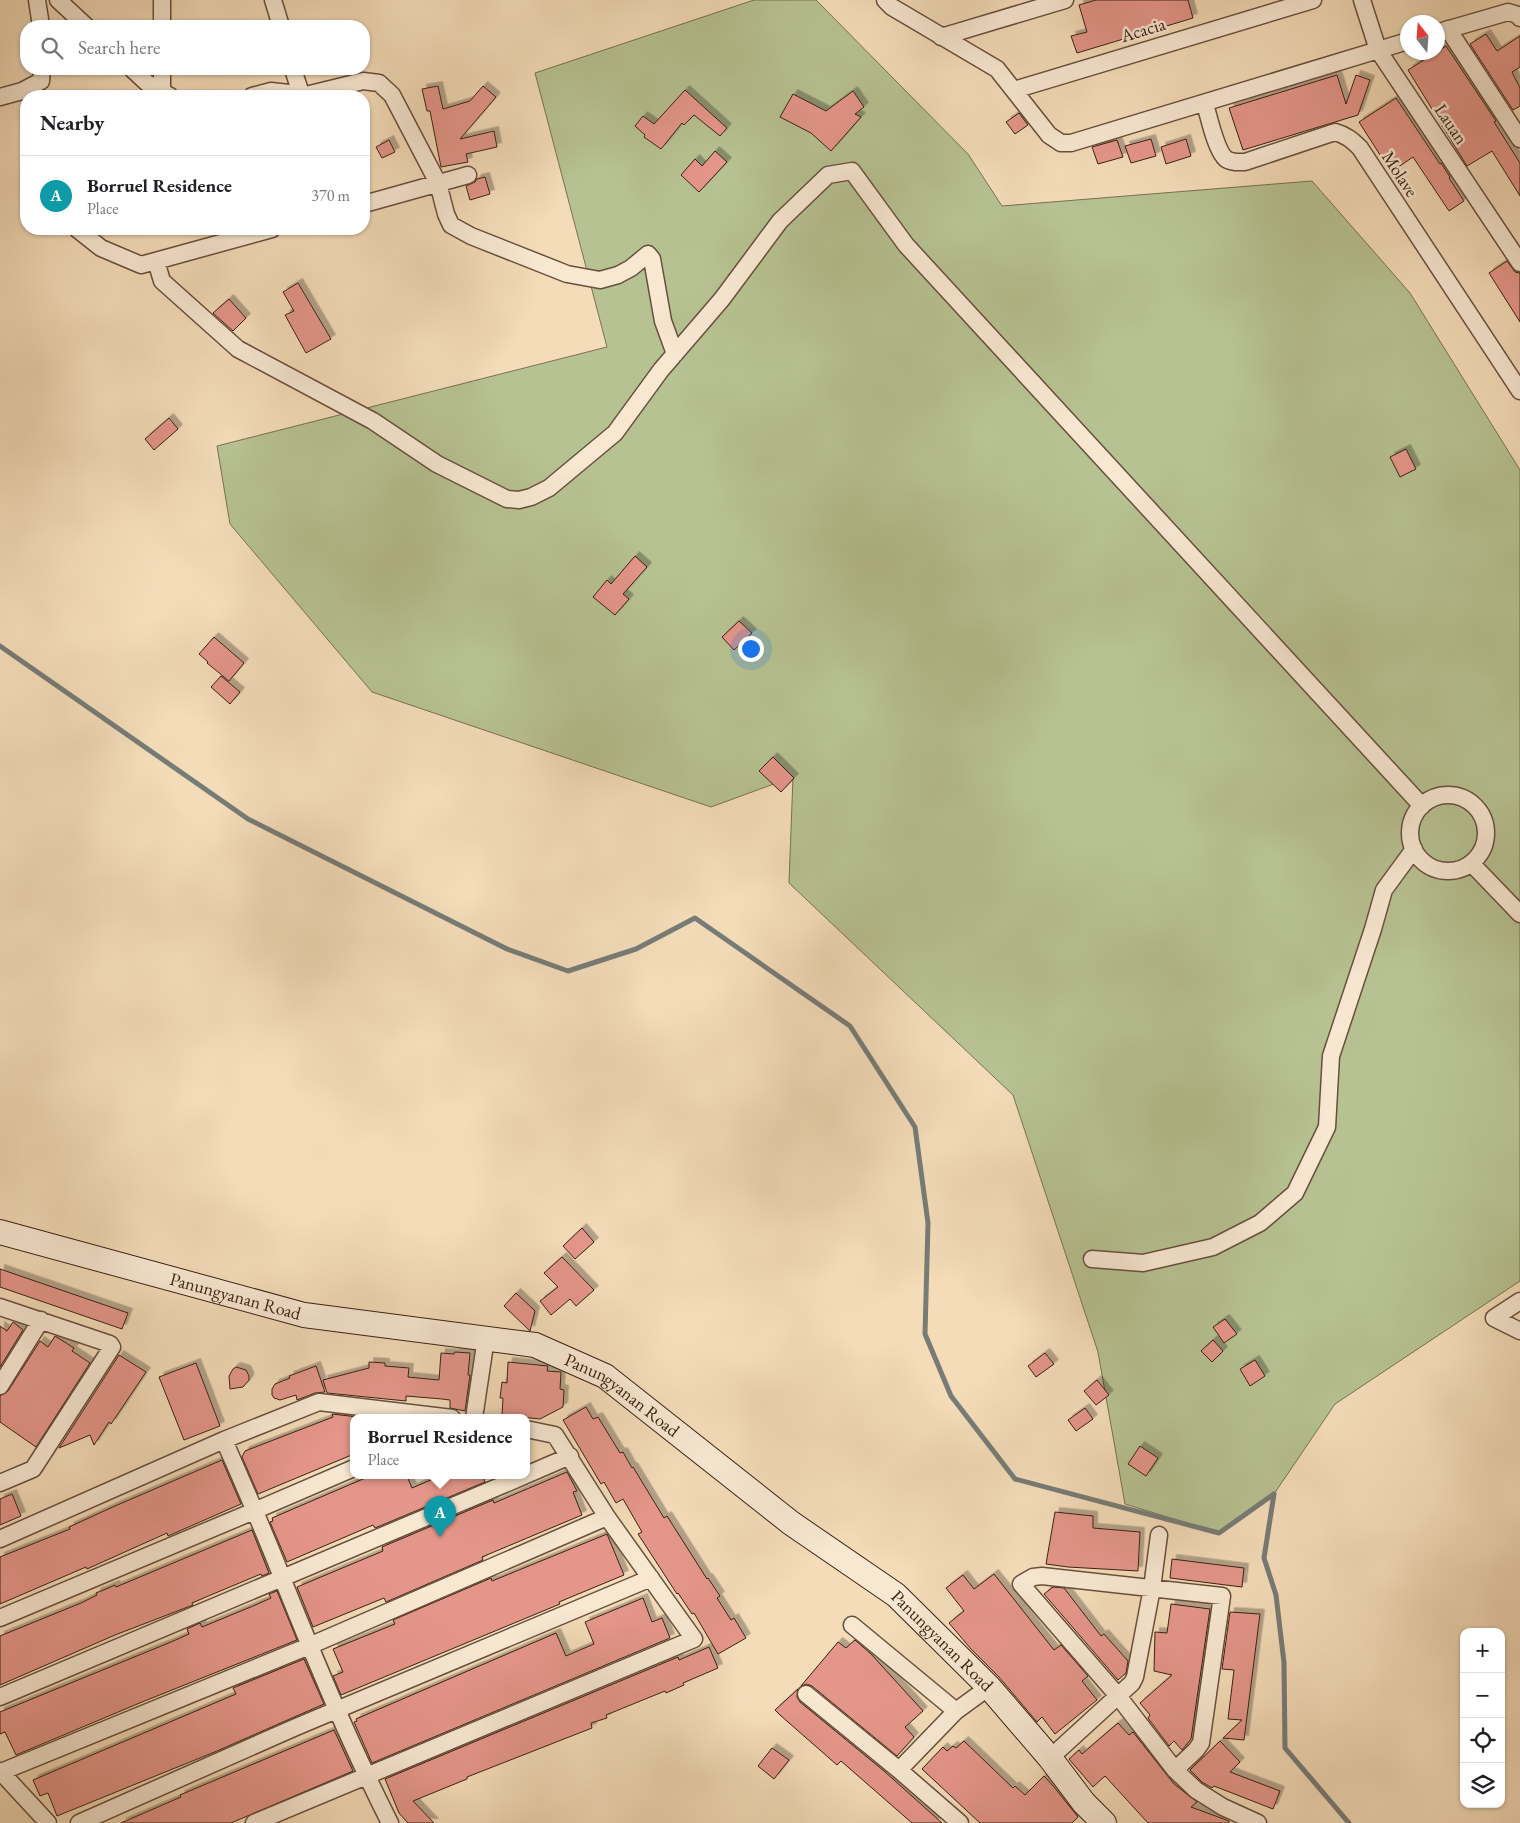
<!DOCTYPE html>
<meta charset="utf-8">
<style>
:root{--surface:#fff;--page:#f6f6f6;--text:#202124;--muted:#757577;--line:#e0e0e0;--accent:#8f2418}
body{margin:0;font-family:"EB Garamond",serif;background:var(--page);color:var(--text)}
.controls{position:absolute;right:15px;bottom:15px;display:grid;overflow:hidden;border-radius:10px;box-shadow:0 1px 4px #0004}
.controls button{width:45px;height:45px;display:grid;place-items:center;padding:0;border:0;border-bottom:1px solid var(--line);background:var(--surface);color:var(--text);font:25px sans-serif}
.compass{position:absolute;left:1400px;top:15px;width:45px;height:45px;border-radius:50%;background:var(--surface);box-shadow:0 1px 4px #0004;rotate:343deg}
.you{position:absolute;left:750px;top:648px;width:18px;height:18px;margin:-12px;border:4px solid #fff;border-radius:50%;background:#1a73e8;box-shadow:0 0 0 8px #1a73e833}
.badge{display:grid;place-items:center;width:32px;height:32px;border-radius:50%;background:var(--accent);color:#fff;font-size:16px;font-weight:700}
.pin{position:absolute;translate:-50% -41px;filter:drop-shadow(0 1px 2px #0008)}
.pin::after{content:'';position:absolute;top:26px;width:18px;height:15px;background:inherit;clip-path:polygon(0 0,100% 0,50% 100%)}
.popup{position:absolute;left:350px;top:1414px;width:180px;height:65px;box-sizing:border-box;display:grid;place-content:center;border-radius:10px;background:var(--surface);filter:drop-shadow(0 1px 4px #0005);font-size:16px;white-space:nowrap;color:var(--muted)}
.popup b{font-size:19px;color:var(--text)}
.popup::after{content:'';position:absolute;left:50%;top:100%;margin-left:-10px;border:10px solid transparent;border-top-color:var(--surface)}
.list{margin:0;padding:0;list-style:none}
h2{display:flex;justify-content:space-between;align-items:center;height:65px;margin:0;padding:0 20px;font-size:21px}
h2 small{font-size:16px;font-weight:400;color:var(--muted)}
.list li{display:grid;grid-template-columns:32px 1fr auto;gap:15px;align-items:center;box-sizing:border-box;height:80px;padding:0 20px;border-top:1px solid var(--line)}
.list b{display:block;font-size:19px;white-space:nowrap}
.list p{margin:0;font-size:16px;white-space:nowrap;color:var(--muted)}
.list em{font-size:16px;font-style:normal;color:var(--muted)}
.icon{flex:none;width:28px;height:28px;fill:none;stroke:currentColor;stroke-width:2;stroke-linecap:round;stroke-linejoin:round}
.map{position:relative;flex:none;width:1520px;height:1823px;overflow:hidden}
.search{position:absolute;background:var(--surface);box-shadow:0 1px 4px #0004;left:20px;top:20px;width:350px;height:55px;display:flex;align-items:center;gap:12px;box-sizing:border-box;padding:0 18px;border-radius:20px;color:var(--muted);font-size:19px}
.panel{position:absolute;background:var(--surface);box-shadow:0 1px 4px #0004;left:20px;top:90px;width:350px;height:145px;border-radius:20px}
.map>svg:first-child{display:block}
.green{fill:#b7c292;stroke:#787152}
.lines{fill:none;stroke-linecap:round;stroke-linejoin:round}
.stream{stroke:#777c77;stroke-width:5}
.building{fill:#e5968a;stroke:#392012;filter:url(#shadow)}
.street-casing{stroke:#684f3c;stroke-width:19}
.secondary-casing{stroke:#392012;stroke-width:26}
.street{stroke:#f8e8d2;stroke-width:16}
.secondary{stroke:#f8e8d2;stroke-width:24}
.labels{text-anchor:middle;stroke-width:5;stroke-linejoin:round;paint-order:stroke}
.street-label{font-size:18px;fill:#392012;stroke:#f8e8d2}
</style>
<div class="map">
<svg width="1520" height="1823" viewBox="0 0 1520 1823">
<defs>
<filter id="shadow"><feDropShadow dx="4.5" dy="-4.5" stdDeviation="0" flood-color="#0004"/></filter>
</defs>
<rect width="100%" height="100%" fill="#f4dcb9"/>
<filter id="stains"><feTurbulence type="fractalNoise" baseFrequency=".004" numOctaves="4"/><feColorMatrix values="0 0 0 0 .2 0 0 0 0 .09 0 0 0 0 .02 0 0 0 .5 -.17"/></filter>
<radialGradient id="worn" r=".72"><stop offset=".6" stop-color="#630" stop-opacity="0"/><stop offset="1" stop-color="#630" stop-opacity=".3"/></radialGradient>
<path class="green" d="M754 0H816L968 154 1002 206 1312 181 1410 293 1520 470V1281L1335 1404 1274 1494 1219 1533 1125 1504 1098 1352 1013 1095 789 883 793 777 711 807 372 692 230 524 217 446 607 347 535 73Z"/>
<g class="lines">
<path class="stream" d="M0 646 248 819 507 949 568 971 636 949 695 918 850 1026 915 1127 928 1223 925 1334 951 1396 1015 1479 1219 1533 1274 1494
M1274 1494 1264 1558 1276 1595 1284 1663 1285 1748 1349 1823"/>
</g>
<path class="building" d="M1096 0H1188L1193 18 1077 53 1071 36 1087 32 1079 5Z
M1486 34 1497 51 1520 36V67L1512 72 1520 88V106L1513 110 1470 44Z
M1446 46 1496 121 1494 122 1520 163V196L1492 151 1467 166 1408 70Z
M1337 75 1346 104 1356 75 1370 80 1358 115 1243 150 1229 108Z
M438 86 443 109 470 101 483 86 496 97 460 139 494 131 497 147 466 154 468 162 441 167 430 111H427L422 89Z
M685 90 727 128 720 136 694 115 684 125 682 123 661 149 644 137 645 135 635 126 643 116 654 124Z
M853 91 864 107 855 114 861 117 831 151 811 133 780 117 793 94 826 111Z
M1396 98 1440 164 1441 163 1450 177 1449 178 1464 201 1449 211 1413 157 1391 172 1359 122Z
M1019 113 1028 125 1015 134 1006 122Z
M1151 139 1156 156 1131 163 1125 146Z
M1186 139 1191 156 1166 164 1161 147Z
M389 140 395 152 382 158 376 147Z
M1117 140 1123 157 1098 164 1092 147Z
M715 151 727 162 699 192 681 175 695 159 702 166Z
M485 177 490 194 470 200 466 186 475 182 477 179Z
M1507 261 1515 272 1520 273V322L1489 273Z
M298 283 331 339 306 353 285 315 294 311 283 292Z
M229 299 246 318 233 331 213 313Z
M169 418 178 429 154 450 145 439Z
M1406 449 1416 469 1400 477 1390 457Z
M635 556 647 567 623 594 629 599 615 615 593 597 607 580 611 584Z
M739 621 752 633 734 650 722 637Z
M214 637 244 663 229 681 207 663 208 662 199 654Z
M221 676 240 692 230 704 211 687Z
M773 757 794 778 781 792 759 771Z
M582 1228 594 1242 575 1259 563 1246Z
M562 1257 594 1290 576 1306 570 1299 551 1315 540 1301 558 1287 544 1273Z
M0 1269 128 1313 122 1329 0 1287Z
M516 1293 535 1311 530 1331 504 1306Z
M1225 1319 1237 1334 1224 1343 1213 1327Z
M13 1322 23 1330 0 1367V1326L7 1331Z
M55 1336 74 1348 72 1351 90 1363 36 1447 0 1422V1396L8 1391 40 1341 48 1347Z
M1213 1340 1223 1351 1212 1362 1201 1351Z
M455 1352 470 1353 468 1375H470L465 1411 450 1408V1400L442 1399 406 1396V1401L327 1393 323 1380 369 1368V1362L385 1363V1366L409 1368 408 1377 439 1380 441 1353 454 1354Z
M1045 1353 1054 1364 1036 1377 1028 1366Z
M119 1355 146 1372 111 1424 109 1422 94 1445 90 1435 59 1448Z
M1255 1360 1265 1376 1250 1386 1240 1369Z
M508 1362 548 1366 547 1371 561 1372 560 1389 564 1390 563 1407 540 1419 502 1415 503 1398H500L502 1382 507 1383Z
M196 1363 220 1426 184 1440 159 1377Z
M316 1366 325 1392 315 1393 297 1400 296 1395 280 1400 274 1398 272 1395V1389L275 1384 290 1378 289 1376Z
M236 1367 246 1370 249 1376V1380L243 1387 230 1389 229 1376 233 1369Z
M1097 1380 1109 1395 1096 1405 1084 1391Z
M586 1407 593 1419 598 1417 620 1453 623 1452 632 1468 633 1467 664 1518 667 1516 707 1579 708 1578 720 1596 717 1598 731 1620 734 1618 746 1638 718 1654 694 1613 692 1614 678 1593 677 1594 638 1534 642 1532 623 1499 616 1503 604 1482 601 1484 563 1420Z
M1085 1408 1093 1419 1076 1431 1068 1420Z
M332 1414 358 1417 359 1418H354V1454L258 1494 242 1457 245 1451 333 1417Z
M1140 1446 1158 1458 1146 1476 1128 1464Z
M222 1460 241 1504 168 1536 167 1533 87 1569 86 1567 0 1604V1557L70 1529 69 1527 115 1506Z
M567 1472 577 1491 573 1492 582 1515 482 1557 483 1560 386 1602 384 1598 313 1627 297 1587 383 1551 382 1547 493 1500 494 1503Z
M370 1476H407L412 1488 440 1476H482L485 1482 375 1528 373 1525 287 1562 270 1522 273 1521 272 1518Z
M12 1494 21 1516 0 1525V1499Z
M1055 1512 1093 1516V1528L1140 1532 1138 1571 1068 1567 1046 1564Z
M252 1530 269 1573 262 1576 261 1574 213 1594 192 1603 193 1605 115 1635 0 1685V1636L81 1603 97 1595 96 1593 106 1589 115 1585 116 1587Z
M607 1534 624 1575 559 1602 560 1604 341 1695 333 1676 343 1672 333 1649 395 1624 393 1620 491 1578 492 1581Z
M1172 1559 1244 1568 1242 1587 1170 1578Z
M994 1574 1054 1650 1061 1645 1088 1676 1082 1681 1097 1700 1055 1734 1042 1717 1037 1722 999 1677 971 1649 949 1623 964 1611 946 1588 963 1575 974 1589Z
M1053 1587 1064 1588 1101 1636 1104 1634 1128 1661 1126 1673 1118 1680 1044 1594Z
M277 1591 297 1640 142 1702 16 1755 5 1732 0 1734V1712L171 1642 189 1634 187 1629 200 1623 202 1627 253 1606 271 1598 269 1594Z
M643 1598 652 1622 662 1618 670 1638 372 1763 354 1722 357 1721 356 1719 556 1633 566 1656 594 1644 585 1622Z
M1171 1604 1210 1609 1191 1739 1182 1750 1174 1741 1169 1746 1148 1718 1150 1715 1140 1703 1172 1675 1154 1671 1155 1632 1167 1633Z
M1230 1612 1260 1614 1244 1740 1223 1738 1242 1720 1228 1719 1234 1670 1222 1669Z
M855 1640 871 1654 923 1711 905 1727 914 1737 897 1756 812 1686 807 1684 801 1686 838 1642 846 1648Z
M709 1647 718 1668 683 1683 684 1685 666 1693 665 1691 606 1715 607 1718 591 1723 592 1728 467 1777V1779L413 1801 434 1823H408L399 1813 385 1779 678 1657 679 1660Z
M304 1659 324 1704 217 1751 57 1816 48 1793 40 1796 33 1780 236 1694 233 1688Z
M798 1689 797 1697 800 1702 884 1771 942 1823H912L841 1761 837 1765 780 1715 775 1710Z
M1118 1723 1129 1735 1133 1732 1174 1784 1197 1802 1191 1807 1229 1821V1823H1148L1105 1776 1093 1787 1069 1759 1079 1750 1082 1754Z
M334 1730 353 1771 231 1823H121L181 1797 180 1795Z
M964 1741 1013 1788 1015 1786 1025 1795 1044 1776 1054 1787 1078 1817 1072 1823H980L922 1769 943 1747 947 1751 953 1746 956 1748Z
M1220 1741 1240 1762 1230 1772 1280 1791 1273 1809 1214 1786 1212 1788 1202 1782 1190 1770Z
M772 1748 789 1760 774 1779 758 1766Z"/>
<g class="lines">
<g class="street-casing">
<path id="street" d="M37 0 41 26
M58 0 86 26
M162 0V26
M273 0 281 26
M885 0 892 7 997 69 1049 135 1061 143H1071L1408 41
M1362 0 1378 50 1520 263
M1448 29 1520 139
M1439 32 1508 12 1518 15 1520 18
M941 37 1065 0
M132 69 147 83 170 96
M162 69V92
M293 69 301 94
M1014 90 1313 0
M252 96 271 91 306 95 363 81 379 83 392 95 438 183 446 214 451 225 471 236 567 274 600 280 618 275 631 268 648 254 652 259 663 321 675 354
M0 97 22 91 41 81 42 69
M1205 104C1209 117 1216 151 1226 159 1232 163 1239 162 1245 162L1335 132C1346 135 1352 140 1360 148L1520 391
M364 204 468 175
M77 229 101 248 141 265 272 229
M156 261 162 281 238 349 373 421 437 464 507 499 519 500 531 497 549 488 615 433 661 370 722 299 780 221 828 175 852 171 906 245 1422 806
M1410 833a38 38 0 1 1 76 0a38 38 0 1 1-76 0Z
M1471 863 1520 914
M1092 1259 1143 1263 1213 1247 1260 1223 1295 1193 1327 1127 1331 1056 1373 929 1384 890 1414 849
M0 1307 110 1344 112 1347 33 1469 0 1483
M1494 1318 1520 1301
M1494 1318 1520 1331
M0 1386 41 1320
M474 1418 486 1338
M224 1440C244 1486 265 1533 283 1580 316 1662 350 1744 390 1823
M526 1475 570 1456
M0 1539 224 1440 319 1402 452 1418
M0 1618 254 1511 354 1468
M852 1625 956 1711
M806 1694 899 1770 960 1823
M0 1697 524 1476
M1050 1758 1132 1683 1135 1677 1152 1588 1159 1535
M899 1770 956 1711 989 1687
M1175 1770 1196 1750 1201 1743 1222 1596 1042 1576 1033 1577 1021 1584 1118 1696 1175 1770 1196 1790 1223 1807 1258 1823
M0 1771 48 1823
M1 1772 309 1646 607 1517
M79 1823 296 1727 651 1578
M254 1823 694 1639 607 1517 555 1435 526 1429"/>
</g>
<g class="secondary-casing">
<g id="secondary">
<path id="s1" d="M0 1232 304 1315 535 1345 605 1376 791 1523 896 1595 989 1687 1050 1758 1084 1803 1104 1823"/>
</g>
</g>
<use href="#street" class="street"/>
<use href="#secondary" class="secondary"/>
</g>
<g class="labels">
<g class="street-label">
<text transform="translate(1143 30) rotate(-17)" y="6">Acacia</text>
<text transform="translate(1451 124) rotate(56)" y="6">Lauan</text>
<text transform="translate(1400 174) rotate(57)" y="6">Molave</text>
<text dy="6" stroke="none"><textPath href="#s1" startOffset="244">Panungyanan Road</textPath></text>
<text dy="6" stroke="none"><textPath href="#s1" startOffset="649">Panungyanan Road</textPath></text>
<text dy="6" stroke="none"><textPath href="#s1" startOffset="1054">Panungyanan Road</textPath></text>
</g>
</g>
<rect width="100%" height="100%" filter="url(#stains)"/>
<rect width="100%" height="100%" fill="url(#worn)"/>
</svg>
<div class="controls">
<button>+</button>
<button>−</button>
<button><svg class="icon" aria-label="locate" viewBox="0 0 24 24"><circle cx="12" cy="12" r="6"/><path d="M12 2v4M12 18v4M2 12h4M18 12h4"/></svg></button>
<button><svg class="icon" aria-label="layers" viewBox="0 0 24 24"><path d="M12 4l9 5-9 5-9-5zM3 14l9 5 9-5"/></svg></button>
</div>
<svg class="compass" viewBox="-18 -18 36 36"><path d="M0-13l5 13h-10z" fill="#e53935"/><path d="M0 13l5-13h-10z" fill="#757577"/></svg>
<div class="you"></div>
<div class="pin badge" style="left:440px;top:1537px;background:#0f9aa8">A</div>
<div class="popup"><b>Borruel Residence</b>Place</div>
<div class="search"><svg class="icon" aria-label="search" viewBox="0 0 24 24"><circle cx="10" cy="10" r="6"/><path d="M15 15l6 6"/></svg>Search here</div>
<section class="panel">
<h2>Nearby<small></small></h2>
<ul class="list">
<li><span class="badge" style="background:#0f9aa8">A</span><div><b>Borruel Residence</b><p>Place</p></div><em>370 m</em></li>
</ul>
</section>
</div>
